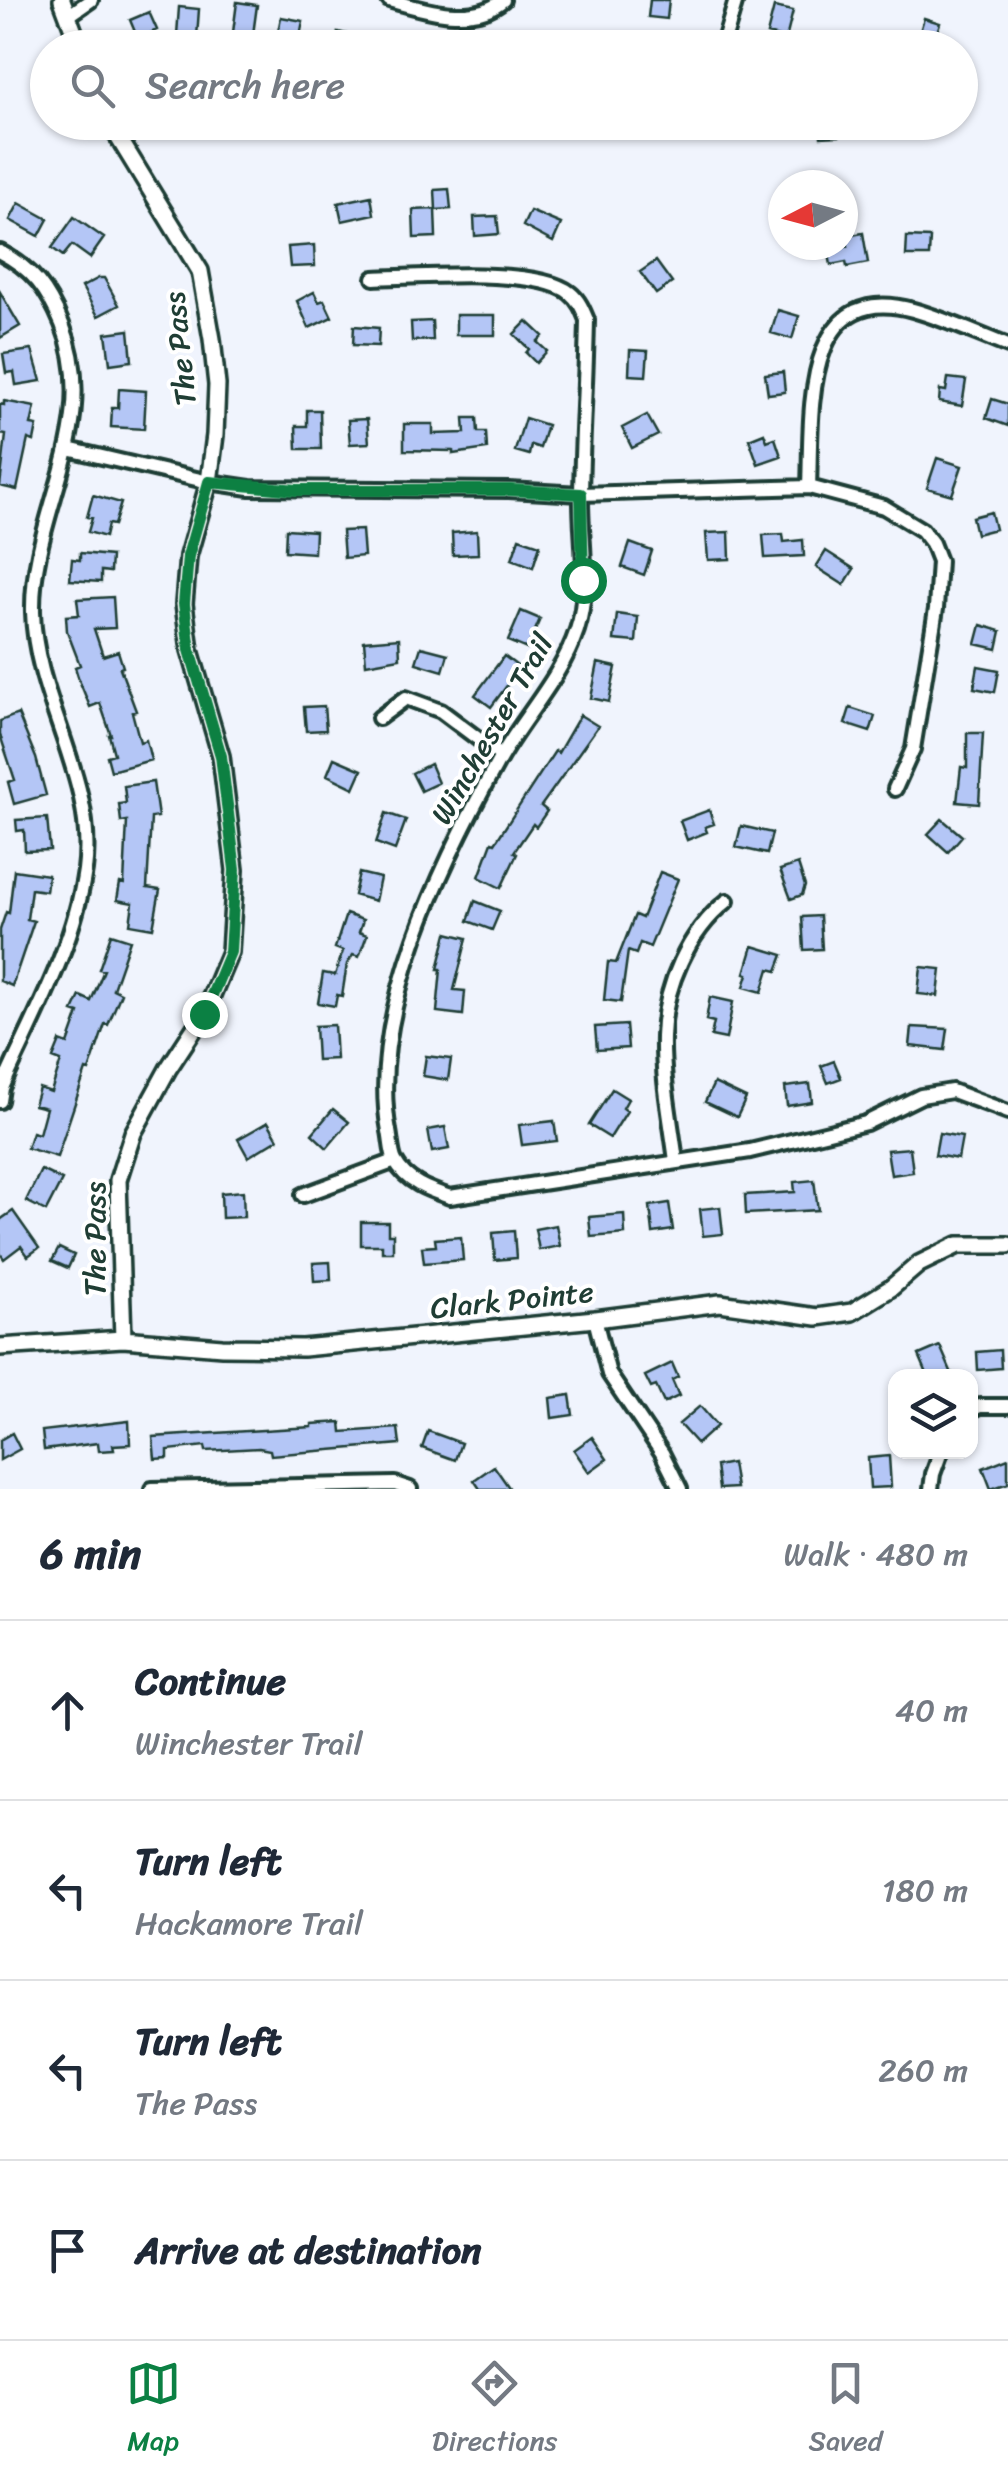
<!DOCTYPE html>
<meta charset="utf-8">
<style>
:root{--surface:#fff;--page:#f6f6f7;--text:#1f2937;--muted:#747a83;--line:#e0e1e3;--accent:#0b8043}
body{margin:0;font-family:Sriracha,sans-serif;background:var(--page);color:var(--text)}
.controls{position:absolute;right:30px;bottom:30px;display:grid;overflow:hidden;border-radius:20px;box-shadow:0 2px 8px #0004}
.controls button{width:90px;height:90px;display:grid;place-items:center;padding:0;border:0;border-bottom:2px solid var(--line);background:var(--surface);color:var(--text);font:50px sans-serif}
.compass{position:absolute;left:768px;top:170px;width:90px;height:90px;border-radius:50%;background:var(--surface);box-shadow:0 2px 8px #0004;rotate:264deg}
.stop{position:absolute;width:30px;height:30px;margin:-22px;border:8px solid #0b8043;border-radius:50%;background:#fff}
.stop.end{background:#0b8043;border-color:#fff;box-shadow:0 2px 10px #0008}
.list{margin:0;padding:0;list-style:none}
h2{display:flex;justify-content:space-between;align-items:center;height:130px;margin:0;padding:0 40px;font-size:42px}
h2 small{font-size:32px;font-weight:400;color:var(--muted)}
.list li{display:grid;grid-template-columns:65px 1fr auto;gap:30px;align-items:center;box-sizing:border-box;height:180px;padding:0 40px;border-top:2px solid var(--line)}
.list b{display:block;font-size:38px;white-space:nowrap}
.list p{margin:0;font-size:32px;white-space:nowrap;color:var(--muted)}
.list em{font-size:32px;font-style:normal;color:var(--muted)}
.icon{flex:none;width:55px;height:55px;fill:none;stroke:currentColor;stroke-width:2;stroke-linecap:round;stroke-linejoin:round}
.map{position:relative;flex:none;width:1008px;height:1489px;overflow:hidden}
.search{position:absolute;background:var(--surface);box-shadow:0 2px 8px #0004;left:30px;right:30px;top:30px;height:110px;display:flex;align-items:center;gap:25px;box-sizing:border-box;padding:0 35px;border-radius:55px;color:var(--muted);font-size:38px}
.sheet{height:850px;background:var(--surface)}
nav{display:flex;justify-content:space-around;align-items:center;box-sizing:border-box;height:140px;border-top:2px solid var(--line);background:var(--surface);font-size:28px;color:var(--muted)}
nav a{display:grid;justify-items:center;gap:5px}
nav .on{color:var(--accent)}
.map>svg:first-child{display:block}
.building{fill:#b4c6f6;stroke:#1f3d34;stroke-width:2.5}
.lines{fill:none;stroke-linecap:round;stroke-linejoin:round}
.minor-casing{stroke:#1f3d34;stroke-width:20}
.tertiary-casing{stroke:#1f3d34;stroke-width:22}
.minor{stroke:#fff;stroke-width:12}
.tertiary{stroke:#fff;stroke-width:15}
.route{stroke:#0b8043;stroke-width:12}
.labels{text-anchor:middle;stroke-width:8;stroke-linejoin:round;paint-order:stroke}
.street-label{font-size:30px;fill:#1f3d34;stroke:#fff}
</style>
<div class="map">
<svg width="1008" height="1489" viewBox="0 0 1008 1489">
<rect width="100%" height="100%" fill="#f0f4fd"/>
<filter id="ink" filterUnits="userSpaceOnUse"><feTurbulence type="fractalNoise" baseFrequency=".01" numOctaves="2"/><feDisplacementMap in="SourceGraphic" scale="20" xChannelSelector="R" yChannelSelector="G"/><feConvolveMatrix kernelMatrix="1 2 1 2 8 2 1 2 1" color-interpolation-filters="sRGB"/></filter>
<g filter="url(#ink)">
<path class="building" d="M650 0H669L667 19 648 17Z
M237 2 257 5 252 42 232 40Z
M179 7 199 9 197 37 177 35Z
M774 7 793 11 786 39 767 34Z
M149 12 157 30 138 39 130 20Z
M281 17 303 21 299 41 277 37Z
M924 18 940 23 932 48H915Z
M338 32 359 37 356 48H334Z
M662 122H692L674 138 669 132 663 138 656 129Z
M820 122H838L839 136 821 137Z
M449 189 451 209 436 210 435 190Z
M371 196 374 214 342 221 338 203Z
M19 203 48 219 39 236 10 220Z
M435 209 436 237 414 238 413 210Z
M530 211 561 224 553 242 523 226Z
M497 216 499 234 475 236 474 217Z
M74 217 104 238 90 258 72 245 63 256 52 248Z
M863 233 868 263 847 267 846 262 831 265 828 249 848 246 846 236Z
M907 237 930 238 929 256H906Z
M314 245 315 266 290 267 288 247Z
M656 261 672 283 656 294 640 272Z
M99 278H104L119 305 98 316 82 287Z
M0 292 20 326 0 338Z
M314 292 319 302 324 300 332 317 309 328 297 301Z
M778 310 799 316 792 339 771 333Z
M456 315H495V335H456Z
M432 321 433 340 412 341 411 322Z
M527 321 543 336 537 342 547 351 536 363 526 353 529 349 514 334Z
M354 326 379 328 378 346 353 345Z
M129 330 132 361 110 364 106 333Z
M32 350 41 381 16 385 14 372 6 373 3 354Z
M630 350 648 351 646 376 629 375Z
M783 372 785 392 768 394 765 374Z
M948 378 966 380 962 406 939 402 940 390 946 391Z
M119 389 146 391 144 429 111 427 112 408H118Z
M992 399 1008 404V426L986 418Z
M4 401 35 407 31 425 37 426 34 441 28 439 17 490 0 486 6 435 0 434V404L4 405Z
M307 410H320L321 449H297L296 426H307Z
M647 415 658 435 632 448 622 428Z
M464 418H477L478 432H486L487 449 453 454V451L404 450V424H433V434L465 433Z
M525 418 547 425 540 448 531 445 529 455 515 451Z
M367 419 369 443 350 444 348 420Z
M764 433 767 441 775 438 781 456 758 464 749 439Z
M937 458 962 466 952 495 927 488Z
M93 495 121 503 114 525 108 524 105 537 88 532 92 518 87 517Z
M991 512 995 529 976 534 972 517Z
M286 529 315 531 314 553 285 551Z
M362 530 364 556 344 558 342 531Z
M477 531 478 554 453 555 452 533Z
M729 532 730 559 708 560 706 533Z
M783 534 784 542 803 540 804 556 765 558 763 535Z
M519 538 540 545 533 567 512 559Z
M630 543 652 551 644 575 622 567Z
M826 551 854 569 844 585 816 567Z
M80 553 111 556 110 572 101 571V582L70 580 72 559 80 560Z
M113 597 115 628 94 629 103 656 118 651 123 667 120 668 136 711 132 712 140 742 146 740 151 760 111 771 107 756 114 754 109 735H111L100 703 90 707 79 680 75 667 80 665 67 631 66 616 79 615 77 599Z
M521 611 540 619 527 649 508 641Z
M617 614 638 617 636 642 614 640Z
M981 625 1001 631 997 649 976 644Z
M399 638 400 658 366 664 364 641Z
M421 647 448 654 443 671 416 663Z
M504 656 520 668 491 707 475 695Z
M598 663 616 667 609 702 591 698Z
M978 666 999 670 995 692 974 688Z
M324 706 326 730 306 731 304 707Z
M850 708 875 716 870 732 845 724Z
M18 714 36 758 46 795 14 804 8 782 15 780 0 735V721Z
M580 715 598 726 541 806 547 811 536 827 533 824 514 852 517 854 501 888 479 877 492 842 495 843 555 751 558 753Z
M967 733H983L979 804 957 802 961 767 967 768Z
M334 758 362 770 354 788 327 775Z
M430 764 438 783 421 791 412 773Z
M153 782 158 817 151 818 147 888 160 890 153 928 130 924 133 903 117 900 120 883 124 884 127 821 121 822 119 804 126 803 124 786Z
M709 810 714 824 705 827 707 832 687 840 680 821Z
M386 813 406 820 395 850 376 843Z
M47 818 50 850 25 851 24 830 17 831 16 820Z
M942 819 962 836 948 852 928 834Z
M741 826 772 833 767 854 736 847Z
M798 864 805 886 802 895 791 899 780 870Z
M14 870 48 875 46 891 31 889 27 919 34 921 12 986 0 981V930L6 912 9 913Z
M660 872 678 879 650 947 640 943 636 954 628 951 621 1002 604 1000 608 962 616 963 635 915 642 918Z
M359 873 380 878 375 901 354 895Z
M475 901 500 911 492 930 468 921Z
M346 914 363 920 359 932 367 935 359 957 353 955 347 964 342 996 337 995 335 1006 318 1003 323 973 335 975 343 951 335 948Z
M820 916 822 949 804 950 802 917Z
M447 933 467 938 454 990 465 991 463 1015 437 1012 441 969H438Z
M111 934 130 940 113 989 121 993 108 1025 105 1024 89 1071 86 1070 57 1157 27 1148 32 1132 39 1134 46 1108 34 1105 39 1088 51 1092 61 1061 53 1058 60 1041 68 1044 79 1013 73 1011 80 996 91 1001 104 970 99 969Z
M753 946 783 955 777 971 769 969 762 992 744 987 748 974 745 973Z
M921 967 941 969 938 996 918 994Z
M710 997 733 1002 726 1039 711 1036 714 1022 706 1020Z
M334 1025 336 1059 317 1060 315 1026Z
M626 1025 628 1048 597 1050 595 1027Z
M912 1027 948 1029 945 1050 910 1046Z
M426 1056 451 1059 448 1080 423 1076Z
M834 1061 841 1078 828 1083 821 1066Z
M714 1083 746 1098 737 1117 705 1102Z
M810 1084 812 1102 787 1106 785 1087Z
M612 1089 628 1099 623 1108 627 1111 610 1138 589 1125Z
M333 1109 349 1122 327 1148 312 1134Z
M554 1121 557 1141 522 1145 519 1125Z
M268 1122 278 1139 248 1157 238 1139Z
M445 1127 449 1149 432 1152 428 1130Z
M939 1133 962 1137 958 1159 935 1155Z
M910 1148 913 1172 891 1175 887 1150Z
M41 1170 62 1180 46 1211 26 1201Z
M814 1180 818 1210 746 1214 745 1195 795 1192 794 1182Z
M243 1191 244 1217 222 1218 221 1193Z
M669 1203 673 1230 653 1233 650 1206Z
M720 1207 723 1234 703 1236 700 1209Z
M13 1211 39 1248 28 1256 21 1246 4 1259 0 1253V1220Z
M624 1214 625 1234 591 1237 589 1217Z
M361 1222H388V1234H393V1252H382V1245H361Z
M556 1225 560 1246 539 1250 535 1229Z
M514 1231 516 1258 495 1260 493 1233Z
M461 1237 463 1260 424 1263 422 1247 436 1246 435 1239Z
M59 1248 74 1255 68 1268 52 1261Z
M330 1262 331 1280 314 1281 313 1263Z
M940 1346 953 1376H928L919 1355Z
M1000 1350 1001 1368 978 1370 977 1352Z
M672 1363 678 1377 672 1380 679 1396 664 1403 656 1386 651 1388 645 1376Z
M570 1395 573 1415 552 1418 550 1398Z
M700 1406 717 1426 697 1444 679 1424Z
M129 1421 130 1444 113 1445 114 1450 99 1451 98 1443 44 1450 42 1431Z
M341 1422 342 1432 398 1428 400 1444 271 1455 270 1450 259 1448 206 1451 205 1446 168 1450V1458L155 1459 153 1437 312 1427V1424Z
M428 1431 461 1443 455 1460 422 1448Z
M12 1433 20 1449 0 1460V1440Z
M592 1437 607 1459 589 1472 574 1450Z
M889 1456 891 1487 870 1488 868 1458Z
M1008 1458V1483L991 1489 983 1468Z
M732 1463 736 1488 719 1489 716 1466Z
M494 1466 510 1489H480L474 1480Z"/>
<g class="lines">
<g class="minor-casing">
<path id="minor" d="M389 0C423 10 473 26 503 0
M68 16 91 0
M722 48 736 0
M0 252C33 269 48 290 62 324 103 426 31 511 33 612 35 701 97 779 85 870 74 947 33 1018 2 1088L0 1101
M374 278C418 277 538 267 570 293 579 300 583 310 587 320 586 378 582 436 581 494 580 537 591 588 577 630 561 678 524 716 499 760 444 859 367 1014 389 1131 391 1140 391 1153 395 1161 406 1182 429 1190 450 1197L750 1151 866 1123 921 1096 952 1091 1008 1112
M68 449 209 482 250 488 509 490 581 494 809 487 884 507 922 530 932 543 939 561 936 609 913 749 895 789
M809 487C812 418 800 279 913 310 945 319 977 334 1008 346
M379 718 406 698 441 711 501 756
M676 1161C671 1121 662 1078 663 1037 664 987 688 932 727 901
M303 1195 395 1161
M595 1319 609 1374 662 1453 680 1489
M970 1411 980 1406H1008
M152 1489 395 1484 410 1489
M931 1489 933 1474 941 1452"/>
</g>
<g class="tertiary-casing">
<path id="tertiary" d="M62 0 80 48
M109 122 200 271 212 339 217 385 215 435 209 482 188 556 184 604 190 650 221 756 235 870 230 952 204 1014 168 1069 133 1133 118 1180 123 1339
M0 1347 123 1339 222 1347 303 1348 595 1319 720 1303 817 1317 852 1312 891 1288 919 1264 958 1245H1008"/>
</g>
<use href="#minor" class="minor"/>
<use href="#tertiary" class="tertiary"/>
</g>
</g>
<g class="lines" filter="url(#ink)">
<path class="route" d="M204 1014 230 952 235 870 221 756 190 650 184 604 188 556 209 482 297 490H510L581 494 583 580"/>
</g>
<g class="labels">
<g class="street-label">
<text transform="translate(180 349) rotate(-96)" y="10">The Pass</text>
<text transform="translate(492 729) rotate(-60)" y="10">Winchester Trail</text>
<text transform="translate(95 1239) rotate(-90)" y="10">The Pass</text>
<text transform="translate(512 1300) rotate(-6)" y="10">Clark Pointe</text>
</g>
</g>
</svg>
<div class="controls">
<button><svg class="icon" aria-label="layers" viewBox="0 0 24 24"><path d="M12 4l9 5-9 5-9-5zM3 14l9 5 9-5"/></svg></button>
</div>
<svg class="compass" viewBox="-18 -18 36 36"><path d="M0-13l5 13h-10z" fill="#e53935"/><path d="M0 13l5-13h-10z" fill="#747a83"/></svg>
<div class="stop" style="left:583px;top:580px"></div>
<div class="stop end" style="left:204px;top:1014px"></div>
<div class="search"><svg class="icon" aria-label="search" viewBox="0 0 24 24"><circle cx="10" cy="10" r="6"/><path d="M15 15l6 6"/></svg>Search here</div>
</div>
<section class="sheet">
<h2>6 min<small>Walk · 480 m</small></h2>
<ul class="list">
<li><svg class="icon" aria-label="ahead" viewBox="0 0 24 24"><path d="M12 20V5M6 11l6-6 6 6"/></svg><div><b>Continue</b><p>Winchester Trail</p></div><em>40 m</em></li>
<li><svg class="icon" aria-label="left" viewBox="0 0 24 24"><path d="M17 20v-9H6M10 6l-5 5 5 5"/></svg><div><b>Turn left</b><p>Hackamore Trail</p></div><em>180 m</em></li>
<li><svg class="icon" aria-label="left" viewBox="0 0 24 24"><path d="M17 20v-9H6M10 6l-5 5 5 5"/></svg><div><b>Turn left</b><p>The Pass</p></div><em>260 m</em></li>
<li><svg class="icon" aria-label="arrive" viewBox="0 0 24 24"><path d="M6 21V4h12l-3 4 3 4H6"/></svg><div><b>Arrive at destination</b></div></li>
</ul>
</section>
<nav>
<a class="on"><svg class="icon" aria-label="map" viewBox="0 0 24 24"><path d="M3 6l6-2 6 2 6-2v14l-6 2-6-2-6 2zM9 4v14M15 6v14"/></svg>Map</a>
<a><svg class="icon" aria-label="directions" viewBox="0 0 24 24"><path d="M12 3l9 9-9 9-9-9zM9 14v-3h6M13 9l2 2-2 2"/></svg>Directions</a>
<a><svg class="icon" aria-label="saved" viewBox="0 0 24 24"><path d="M7 4h10v16l-5-4-5 4z"/></svg>Saved</a>
</nav>
